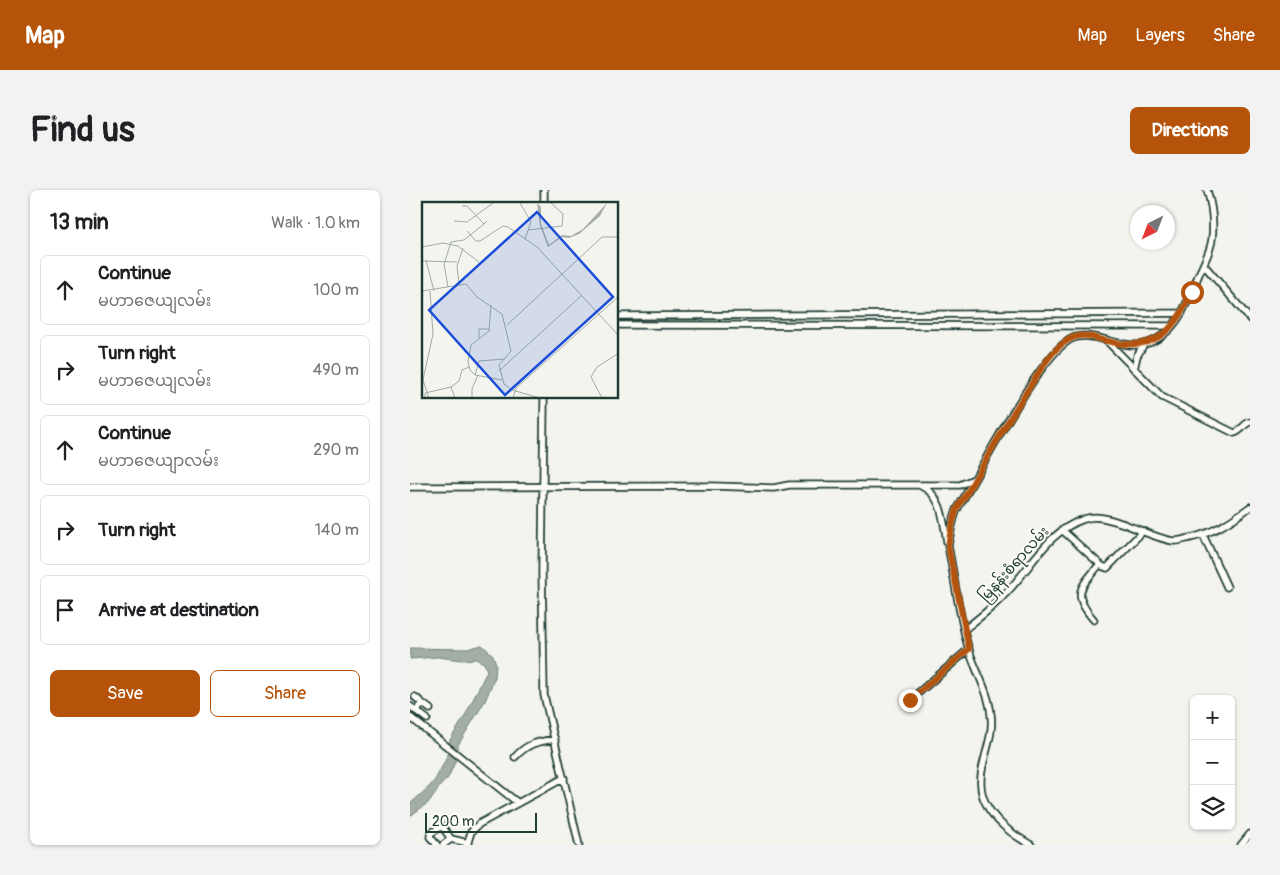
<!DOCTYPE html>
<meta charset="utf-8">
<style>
:root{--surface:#fff;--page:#f2f2f2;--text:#202124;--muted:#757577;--line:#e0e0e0;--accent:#b45309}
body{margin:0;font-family:Pangolin,"Noto Sans Myanmar",sans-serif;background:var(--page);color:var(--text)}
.controls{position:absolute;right:15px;bottom:15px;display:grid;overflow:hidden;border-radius:8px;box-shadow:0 1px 4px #0004}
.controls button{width:45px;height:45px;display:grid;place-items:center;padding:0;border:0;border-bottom:1px solid var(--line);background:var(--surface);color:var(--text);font:25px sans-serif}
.compass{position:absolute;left:720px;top:15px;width:45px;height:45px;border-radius:50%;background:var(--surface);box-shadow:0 1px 4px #0004;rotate:222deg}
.scale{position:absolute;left:15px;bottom:12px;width:112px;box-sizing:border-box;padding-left:5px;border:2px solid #1f3d34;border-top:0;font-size:14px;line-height:18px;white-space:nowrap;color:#1f3d34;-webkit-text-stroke:4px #fdfcf7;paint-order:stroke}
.stop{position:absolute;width:15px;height:15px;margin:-11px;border:4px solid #b45309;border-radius:50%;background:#fff}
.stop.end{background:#b45309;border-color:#fff;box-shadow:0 1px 5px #0008}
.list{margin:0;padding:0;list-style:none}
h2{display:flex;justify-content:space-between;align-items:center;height:65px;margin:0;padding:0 20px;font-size:21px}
h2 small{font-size:16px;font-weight:400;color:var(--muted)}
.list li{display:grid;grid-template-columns:32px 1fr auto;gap:15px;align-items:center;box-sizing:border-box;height:70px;margin:0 10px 10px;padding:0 10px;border:1px solid var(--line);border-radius:8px}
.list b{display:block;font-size:19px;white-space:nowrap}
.list p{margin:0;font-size:16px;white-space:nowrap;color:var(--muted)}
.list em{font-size:16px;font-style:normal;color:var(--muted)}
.actions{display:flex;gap:10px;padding:15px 20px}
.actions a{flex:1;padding:11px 0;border:1px solid var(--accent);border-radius:8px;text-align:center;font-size:18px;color:var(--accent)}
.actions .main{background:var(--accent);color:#fff}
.icon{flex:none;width:28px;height:28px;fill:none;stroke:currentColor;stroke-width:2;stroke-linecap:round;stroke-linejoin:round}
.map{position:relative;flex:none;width:840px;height:655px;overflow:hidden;border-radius:8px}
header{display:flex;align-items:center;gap:30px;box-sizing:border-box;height:70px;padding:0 25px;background:var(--accent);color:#fff}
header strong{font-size:24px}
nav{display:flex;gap:28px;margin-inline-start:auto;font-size:18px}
.intro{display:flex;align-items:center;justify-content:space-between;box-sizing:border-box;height:120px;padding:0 30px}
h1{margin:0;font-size:35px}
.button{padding:12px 22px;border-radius:8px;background:var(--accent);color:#fff;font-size:18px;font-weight:700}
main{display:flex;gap:30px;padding:0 30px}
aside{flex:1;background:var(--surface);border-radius:8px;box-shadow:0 1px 4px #0004}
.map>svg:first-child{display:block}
.water{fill:#a3aea7;stroke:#6e8179}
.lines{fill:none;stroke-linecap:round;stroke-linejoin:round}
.minor-casing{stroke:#1f3d34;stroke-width:9}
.minor{stroke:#fdfcf7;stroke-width:5.5}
.route{stroke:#b45309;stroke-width:6}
.labels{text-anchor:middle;stroke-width:4;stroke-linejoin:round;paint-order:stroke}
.street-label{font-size:15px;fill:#1f3d34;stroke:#fdfcf7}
.inset-road{fill:none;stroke:#9faba4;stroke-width:1}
.view{fill:#1d4ed8;fill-opacity:0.15;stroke:#1d4ed8;stroke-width:2.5}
.inset-edge{fill:none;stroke:#1f3d34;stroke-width:2.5}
</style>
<header>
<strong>Map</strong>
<nav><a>Map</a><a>Layers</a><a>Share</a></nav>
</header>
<div class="intro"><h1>Find us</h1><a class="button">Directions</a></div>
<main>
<aside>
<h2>13 min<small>Walk · 1.0 km</small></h2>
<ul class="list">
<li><svg class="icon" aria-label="ahead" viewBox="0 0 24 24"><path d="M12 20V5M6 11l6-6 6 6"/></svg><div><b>Continue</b><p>မဟာဇေယျလမ်း</p></div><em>100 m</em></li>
<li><svg class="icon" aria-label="right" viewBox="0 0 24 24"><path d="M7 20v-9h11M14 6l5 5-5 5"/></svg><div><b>Turn right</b><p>မဟာဇေယျလမ်း</p></div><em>490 m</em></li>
<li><svg class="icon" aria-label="ahead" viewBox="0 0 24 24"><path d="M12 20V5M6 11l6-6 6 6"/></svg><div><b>Continue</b><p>မဟာဇေယျာလမ်း</p></div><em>290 m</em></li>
<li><svg class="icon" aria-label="right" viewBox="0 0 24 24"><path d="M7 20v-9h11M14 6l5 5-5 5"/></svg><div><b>Turn right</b></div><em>140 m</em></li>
<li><svg class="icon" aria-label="arrive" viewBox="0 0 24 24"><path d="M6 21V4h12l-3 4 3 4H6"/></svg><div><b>Arrive at destination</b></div></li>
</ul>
<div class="actions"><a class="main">Save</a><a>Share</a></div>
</aside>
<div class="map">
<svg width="840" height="655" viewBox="0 0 840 655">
<rect width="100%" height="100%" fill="#f4f4ef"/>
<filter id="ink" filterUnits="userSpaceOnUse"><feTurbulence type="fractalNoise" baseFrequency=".02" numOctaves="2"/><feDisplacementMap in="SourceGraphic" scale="10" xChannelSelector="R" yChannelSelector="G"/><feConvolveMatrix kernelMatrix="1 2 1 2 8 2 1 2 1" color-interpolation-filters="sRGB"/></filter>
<g filter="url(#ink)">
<path class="water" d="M72 455 83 465 86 474 85 487 75 511 48 555 45 572 38 588 30 596 18 613 0 626V614L19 597 25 590 36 569 40 550 55 526 77 481 74 473 66 469 52 470 27 467 0 469V458L57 459Z"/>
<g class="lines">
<g class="minor-casing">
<path id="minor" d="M134 0V14
M794 75 840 129
M208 126 772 123
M208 135 762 136
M698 152 752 207 824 243C831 242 833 234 840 232
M724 179 727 166 734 154
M134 208 132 382 134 505 169 655
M511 296C533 306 533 330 537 352
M0 297 302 296 364 298 379 295H550L564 289
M652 340 692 376 697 378 733 341
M793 345 817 397
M684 430C661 404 670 398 690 374
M555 439C570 427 585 416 598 401 622 376 638 341 674 329 687 325 699 329 711 333 727 338 749 350 765 351 770 351 775 349 780 348 804 343 821 331 840 317
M5 507 12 513
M500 510 559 459
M0 516 17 529
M6 521 12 513 20 519
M0 527 108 613
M105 567C118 553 127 552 145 549
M27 655 20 647 21 643 32 636 41 649 58 653
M33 655 41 649
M57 655 61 642 69 634 154 588
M621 655C601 644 581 629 573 607 564 580 585 553 581 525 579 502 566 482 559 460 549 427 545 390 538 356 540 344 542 333 546 322 549 315 554 309 557 302 576 270 631 164 661 149 681 139 711 160 735 154 767 145 778 111 789 84 794 73 801 60 802 49 804 32 802 16 797 0
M831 655 840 644"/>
</g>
<use href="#minor" class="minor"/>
</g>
</g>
<g class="lines" filter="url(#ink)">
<path class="route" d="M500 510 559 459 538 356C540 344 542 333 546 322 548 315 554 309 557 303 577 267 597 232 619 198 630 181 642 158 660 149 673 142 684 148 697 151 744 163 764 142 782 102"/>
</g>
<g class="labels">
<g class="street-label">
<text transform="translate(604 374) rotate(-48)" y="5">မြနန်းစံရာလမ်း</text>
</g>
</g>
<g transform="translate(12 12)">
<rect width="196" height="196" fill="#f4f4ef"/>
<path d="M115 1 119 5V22L127 43 140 33 149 34 161 27 185 1 178 14 157 32 147 36 140 35 126 45 118 24Z" fill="#a3aea7"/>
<path class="inset-road" d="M98 1 109 20 103 37M40 4H45L62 22 65 19M32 19 45 20 71 1M106 28 140 24 141 12 129 1M45 29 54 39H58L81 24 86 25 115 45 197 134M0 45 21 41 36 44 57 60M4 58 12 89M0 59 35 60M37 82 35 64 41 46M26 85 22 62 29 40 42 38 62 22M0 89 44 82 55 95 80 112 89 149 77 163 82 182 90 188 118 196M69 103 67 129 49 143 46 159 48 168 53 173 80 178M85 123 180 35H197M57 136V127H67M77 169 159 94M53 173 57 159 83 157M29 185 37 179 40 168 47 165M3 196V191L29 185 33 196M7 196 1 178 11 132 8 89M50 196V187L56 173M91 196 94 186 197 94M180 196 169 175 175 165 197 151"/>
<path class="view" d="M115 10 191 95 83 193 7 108Z"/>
<rect width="196" height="196" class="inset-edge"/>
</g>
</svg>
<div class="controls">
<button>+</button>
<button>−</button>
<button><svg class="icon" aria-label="layers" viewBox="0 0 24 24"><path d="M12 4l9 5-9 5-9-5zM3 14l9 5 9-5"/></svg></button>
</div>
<svg class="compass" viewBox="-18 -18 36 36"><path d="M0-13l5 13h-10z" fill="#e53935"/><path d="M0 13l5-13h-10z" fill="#757577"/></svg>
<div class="scale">200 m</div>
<div class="stop" style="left:782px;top:102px"></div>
<div class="stop end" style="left:500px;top:510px"></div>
</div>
</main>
